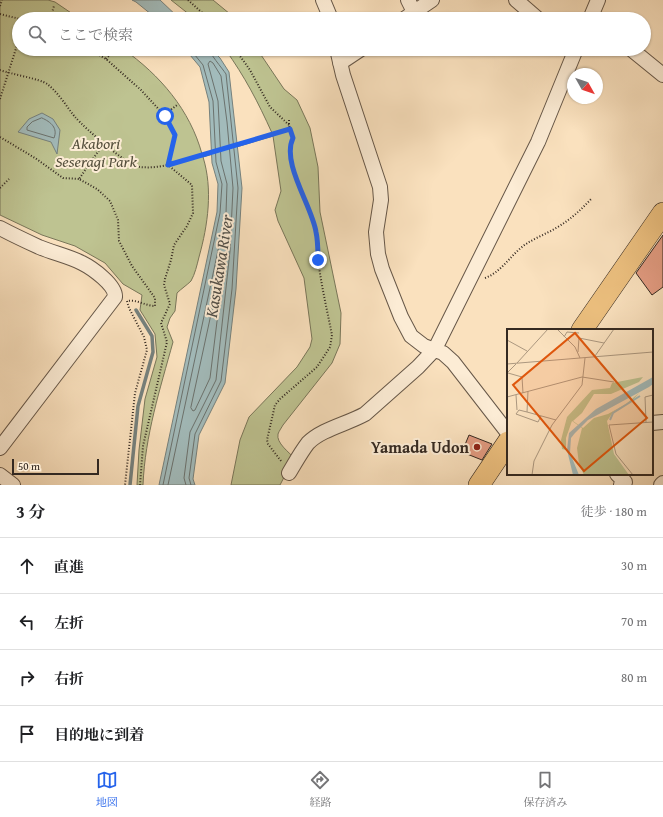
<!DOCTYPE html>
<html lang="ja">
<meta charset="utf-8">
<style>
:root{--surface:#fff;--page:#f6f6f6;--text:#202124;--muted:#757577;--line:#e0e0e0;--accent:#2563eb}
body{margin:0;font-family:"Gentium Book Plus","Noto Serif JP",serif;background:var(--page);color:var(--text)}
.compass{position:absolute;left:567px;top:68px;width:36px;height:36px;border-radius:50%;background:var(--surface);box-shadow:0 1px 3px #0004;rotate:130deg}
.scale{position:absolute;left:12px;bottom:10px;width:87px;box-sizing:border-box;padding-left:4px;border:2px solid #342921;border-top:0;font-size:11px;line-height:14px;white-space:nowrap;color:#342921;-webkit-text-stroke:3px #fcecd5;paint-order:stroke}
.stop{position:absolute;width:12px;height:12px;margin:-9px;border:3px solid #2563eb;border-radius:50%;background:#fff}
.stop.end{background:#2563eb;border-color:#fff;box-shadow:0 1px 4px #0008}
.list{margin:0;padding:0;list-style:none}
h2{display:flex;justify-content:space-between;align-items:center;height:52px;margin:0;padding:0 16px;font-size:17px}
h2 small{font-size:13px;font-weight:400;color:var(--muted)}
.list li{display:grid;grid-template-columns:26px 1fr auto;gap:12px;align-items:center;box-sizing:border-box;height:56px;padding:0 16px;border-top:1px solid var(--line)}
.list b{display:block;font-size:15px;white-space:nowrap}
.list em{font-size:13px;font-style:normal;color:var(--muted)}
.icon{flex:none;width:22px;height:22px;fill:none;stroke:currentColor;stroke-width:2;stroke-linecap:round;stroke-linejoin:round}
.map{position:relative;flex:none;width:663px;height:485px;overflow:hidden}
.search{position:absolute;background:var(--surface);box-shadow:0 1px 3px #0004;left:12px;right:12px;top:12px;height:44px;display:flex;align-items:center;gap:10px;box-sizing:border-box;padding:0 14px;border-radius:22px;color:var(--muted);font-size:15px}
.sheet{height:276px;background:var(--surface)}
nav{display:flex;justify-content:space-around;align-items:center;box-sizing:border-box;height:56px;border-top:1px solid var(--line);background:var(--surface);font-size:11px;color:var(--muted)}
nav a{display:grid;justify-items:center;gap:2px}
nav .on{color:var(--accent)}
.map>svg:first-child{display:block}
.green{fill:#bec391;stroke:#797659}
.water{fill:#a2bbbb;stroke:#76817d}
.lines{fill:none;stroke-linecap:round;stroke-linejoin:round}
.shore{stroke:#6b726e;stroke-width:1}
.stream{stroke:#76817d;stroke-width:3.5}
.building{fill:#e29b81;stroke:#342921}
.minor-casing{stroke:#665748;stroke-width:16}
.highway-casing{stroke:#342921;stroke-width:22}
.path{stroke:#342921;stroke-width:2;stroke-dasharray:1 2;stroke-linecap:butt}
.minor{stroke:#fcecd5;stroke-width:14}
.highway{stroke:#edc07f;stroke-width:21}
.route{stroke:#2563eb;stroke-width:5}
.poi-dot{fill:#8f2418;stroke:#fcecd5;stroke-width:1.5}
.labels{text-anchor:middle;stroke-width:4;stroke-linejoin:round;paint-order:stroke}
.park-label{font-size:16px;font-style:italic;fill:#56503d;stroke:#fcecd5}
.poi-label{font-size:16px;font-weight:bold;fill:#342921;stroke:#fcecd5;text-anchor:end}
.water-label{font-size:17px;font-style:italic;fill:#504e48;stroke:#fcecd5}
.inset-river{fill:none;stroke:#a2bbbb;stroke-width:2}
.inset-road{fill:none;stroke:#ab977f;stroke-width:1}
.view{fill:#df570d;fill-opacity:0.15;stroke:#df570d;stroke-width:2}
.inset-edge{fill:none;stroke:#342921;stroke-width:2}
</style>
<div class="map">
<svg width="663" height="485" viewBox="0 0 663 485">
<rect width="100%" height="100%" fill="#fae1be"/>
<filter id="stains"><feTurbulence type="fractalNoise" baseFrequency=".005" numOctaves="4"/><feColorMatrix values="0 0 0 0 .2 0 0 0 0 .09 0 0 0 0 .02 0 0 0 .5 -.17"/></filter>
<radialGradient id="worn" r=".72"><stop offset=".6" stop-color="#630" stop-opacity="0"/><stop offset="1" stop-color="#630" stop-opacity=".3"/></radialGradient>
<path class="green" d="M0 0H48L55 2 80 19H19V49H123C160 75 190 110 202 154L272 133C258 102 245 77 225 49H257L284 89 297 100 310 128 318 167 320 212 341 313 340 344 332 363 283 425C282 427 279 431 278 434 276 443 289 452 294 458L280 485H231L240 440 249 417 297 367 310 347 312 339 304 278 278 221 275 210 281 191 273 136 203 157C213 189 208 225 199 257 197 265 195 274 191 281 187 285 181 289 177 293L175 311 170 318 167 327 173 342C160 389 145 436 143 485H137L139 450 145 399 157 357 155 334 140 310 142 295 123 284 105 263 75 246 42 235 0 215Z
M171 0H213L230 14 234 19H195Z"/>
<path class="water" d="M132 0H160L180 19H157L136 2Z
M185 49H211L220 58 229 72 242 188 236 289 225 383 199 435 193 479 195 485H159L217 212 218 184 212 163 209 102 200 67Z
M42 113 53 119 60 130 57 154 51 142 18 132 29 119Z"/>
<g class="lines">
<path class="shore" d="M42 118C51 122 58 128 54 138L27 130V127L32 122Z
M219 279H221L222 281 210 378 195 410 193 411 191 408Z
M163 485 220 213 222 184 216 162 213 101 203 65 190 49
M168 485 226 213 227 184 221 161 218 101 208 64 210 61 213 63 221 76 227 122 233 188 230 251 216 380 190 432 184 478 186 485
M191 485 189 478 195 434 221 381 232 289 238 188 226 74C222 68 209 53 209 49"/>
<path class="stream" d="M130 485 138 406 153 352 152 336 136 310"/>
</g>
<path class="building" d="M663 235V287L652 295 636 273Z
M469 435 492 444 482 460 462 452Z"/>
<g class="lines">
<g class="minor-casing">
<path id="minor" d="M323 0 331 19
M408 0 414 12
M516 0 538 19
M404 19 432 0
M590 19 598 0
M337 49 343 75 380 187 381 200 376 232 378 254 382 269 401 317 411 336 424 346 443 353 453 362 508 433
M631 49 663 75
M340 63 361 49
M0 228C13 235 26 241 39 247 53 253 68 256 82 263 92 268 116 285 115 297L0 448
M652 423 663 422
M289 473C295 463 301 452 308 443 322 429 347 424 365 414L418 367 435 349 538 142 576 49
M617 474 625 482 621 485
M0 475 13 485
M661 485 663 483"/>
</g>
<g class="highway-casing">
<path id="highway" d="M582 330 663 213
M479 485 508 442"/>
</g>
<path class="path" d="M188 0 209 19
M0 6 2 0
M0 14 20 19
M50 19 54 6
M89 49 106 59 141 90 165 116 175 135 168 165 192 185 193 213 187 226 174 245 171 260 165 279 164 285 170 304 161 323 167 342 143 446 140 485
M235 49 250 70 270 107 289 125
M106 59 115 49
M0 70C10 74 41 79 47 84 59 93 66 106 75 117 86 129 126 165 140 167 149 168 159 167 168 165L290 129
M0 99 19 39
M164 115 177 105
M0 137 35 158 63 178 79 179
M104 143 79 179 97 189 110 201 118 220 119 241 132 266 155 298V306C146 306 136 299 127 301L129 308 144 337 147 350 135 393 125 485
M0 188 9 179
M485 278C502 272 511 254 526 244 535 238 546 234 556 228 570 220 581 210 592 198
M281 461 268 444 267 440 275 405 280 399 317 367 330 347 332 335C327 310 321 284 318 259 317 250 318 240 316 231 311 206 281 163 293 138L289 125V119"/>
<use href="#minor" class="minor"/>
<use href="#highway" class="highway"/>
</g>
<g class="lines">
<path class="route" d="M165 116 175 135 168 165 290 129 293 138C281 163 312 206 316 232 318 241 318 251 318 260"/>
</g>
<circle class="poi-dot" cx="477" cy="447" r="4"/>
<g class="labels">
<g class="park-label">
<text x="96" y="149">Akabori<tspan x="96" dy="18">Seseragi Park</tspan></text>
</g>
<g class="poi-label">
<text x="469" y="453">Yamada Udon</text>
</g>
<g class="water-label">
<text transform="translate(219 266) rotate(-81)" y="6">Kasukawa River</text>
</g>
</g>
<g transform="translate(507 329)">
<rect width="146" height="146" fill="#fae1be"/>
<path d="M136 48 132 53 104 65H87L75 84 66 92 76 99 87 89 101 85 119 75 132 64 125 72 106 83 100 92 107 125 122 146H77L72 135 70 119 75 99 65 92 59 109V121L55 120 54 111 60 88 85 61 103 59 105 54Z" fill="#bec391"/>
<path d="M146 48V55L142 58 81 91 68 104 64 109 63 124 72 146H66L60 121 62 104 89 80Z" fill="#a2bbbb"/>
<path class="inset-river" d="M103 91 106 84 133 67"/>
<path class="inset-road" d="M50 0 68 18 73 29M57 8 60 3 72 4M0 11 20 22M71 23 72 9 97 14M88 27 107 0M10 34 41 0M0 35 146 23M0 44 9 35M1 44 15 48 16 64M9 66 10 81M0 68 75 48 107 53M20 83 21 62M34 87 31 93 9 85 12 81 20 83 49 91M139 93 138 68 146 66M25 146 27 132 45 96 75 56 78 29M126 146 109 125 102 96 146 93"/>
<path class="view" d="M68 4 140 89 77 142 6 56Z"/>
<rect width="146" height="146" class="inset-edge"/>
</g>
<rect width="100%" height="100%" filter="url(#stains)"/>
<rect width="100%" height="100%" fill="url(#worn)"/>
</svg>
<svg class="compass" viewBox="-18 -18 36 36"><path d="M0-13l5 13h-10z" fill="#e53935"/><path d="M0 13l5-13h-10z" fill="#757577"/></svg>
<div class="scale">50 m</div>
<div class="stop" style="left:165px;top:116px"></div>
<div class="stop end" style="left:318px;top:260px"></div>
<div class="search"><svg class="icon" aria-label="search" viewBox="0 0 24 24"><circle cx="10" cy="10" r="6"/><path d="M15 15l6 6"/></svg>ここで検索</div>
</div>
<section class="sheet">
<h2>3 分<small>徒歩 · 180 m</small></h2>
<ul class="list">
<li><svg class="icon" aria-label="ahead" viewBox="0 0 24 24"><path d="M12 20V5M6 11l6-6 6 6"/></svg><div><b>直進</b></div><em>30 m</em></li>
<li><svg class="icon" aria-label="left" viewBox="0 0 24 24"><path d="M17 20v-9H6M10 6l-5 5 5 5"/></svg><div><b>左折</b></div><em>70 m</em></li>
<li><svg class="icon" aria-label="right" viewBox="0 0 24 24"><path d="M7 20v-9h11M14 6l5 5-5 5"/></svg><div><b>右折</b></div><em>80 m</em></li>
<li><svg class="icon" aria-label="arrive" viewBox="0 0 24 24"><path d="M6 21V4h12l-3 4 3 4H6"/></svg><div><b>目的地に到着</b></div></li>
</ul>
</section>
<nav>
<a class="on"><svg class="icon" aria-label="map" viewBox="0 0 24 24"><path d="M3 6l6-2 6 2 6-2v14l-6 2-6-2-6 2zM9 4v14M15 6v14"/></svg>地図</a>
<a><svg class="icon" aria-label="directions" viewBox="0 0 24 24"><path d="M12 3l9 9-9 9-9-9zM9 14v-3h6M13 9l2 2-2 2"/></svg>経路</a>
<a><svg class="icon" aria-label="saved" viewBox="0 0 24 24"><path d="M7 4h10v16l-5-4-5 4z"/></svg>保存済み</a>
</nav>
